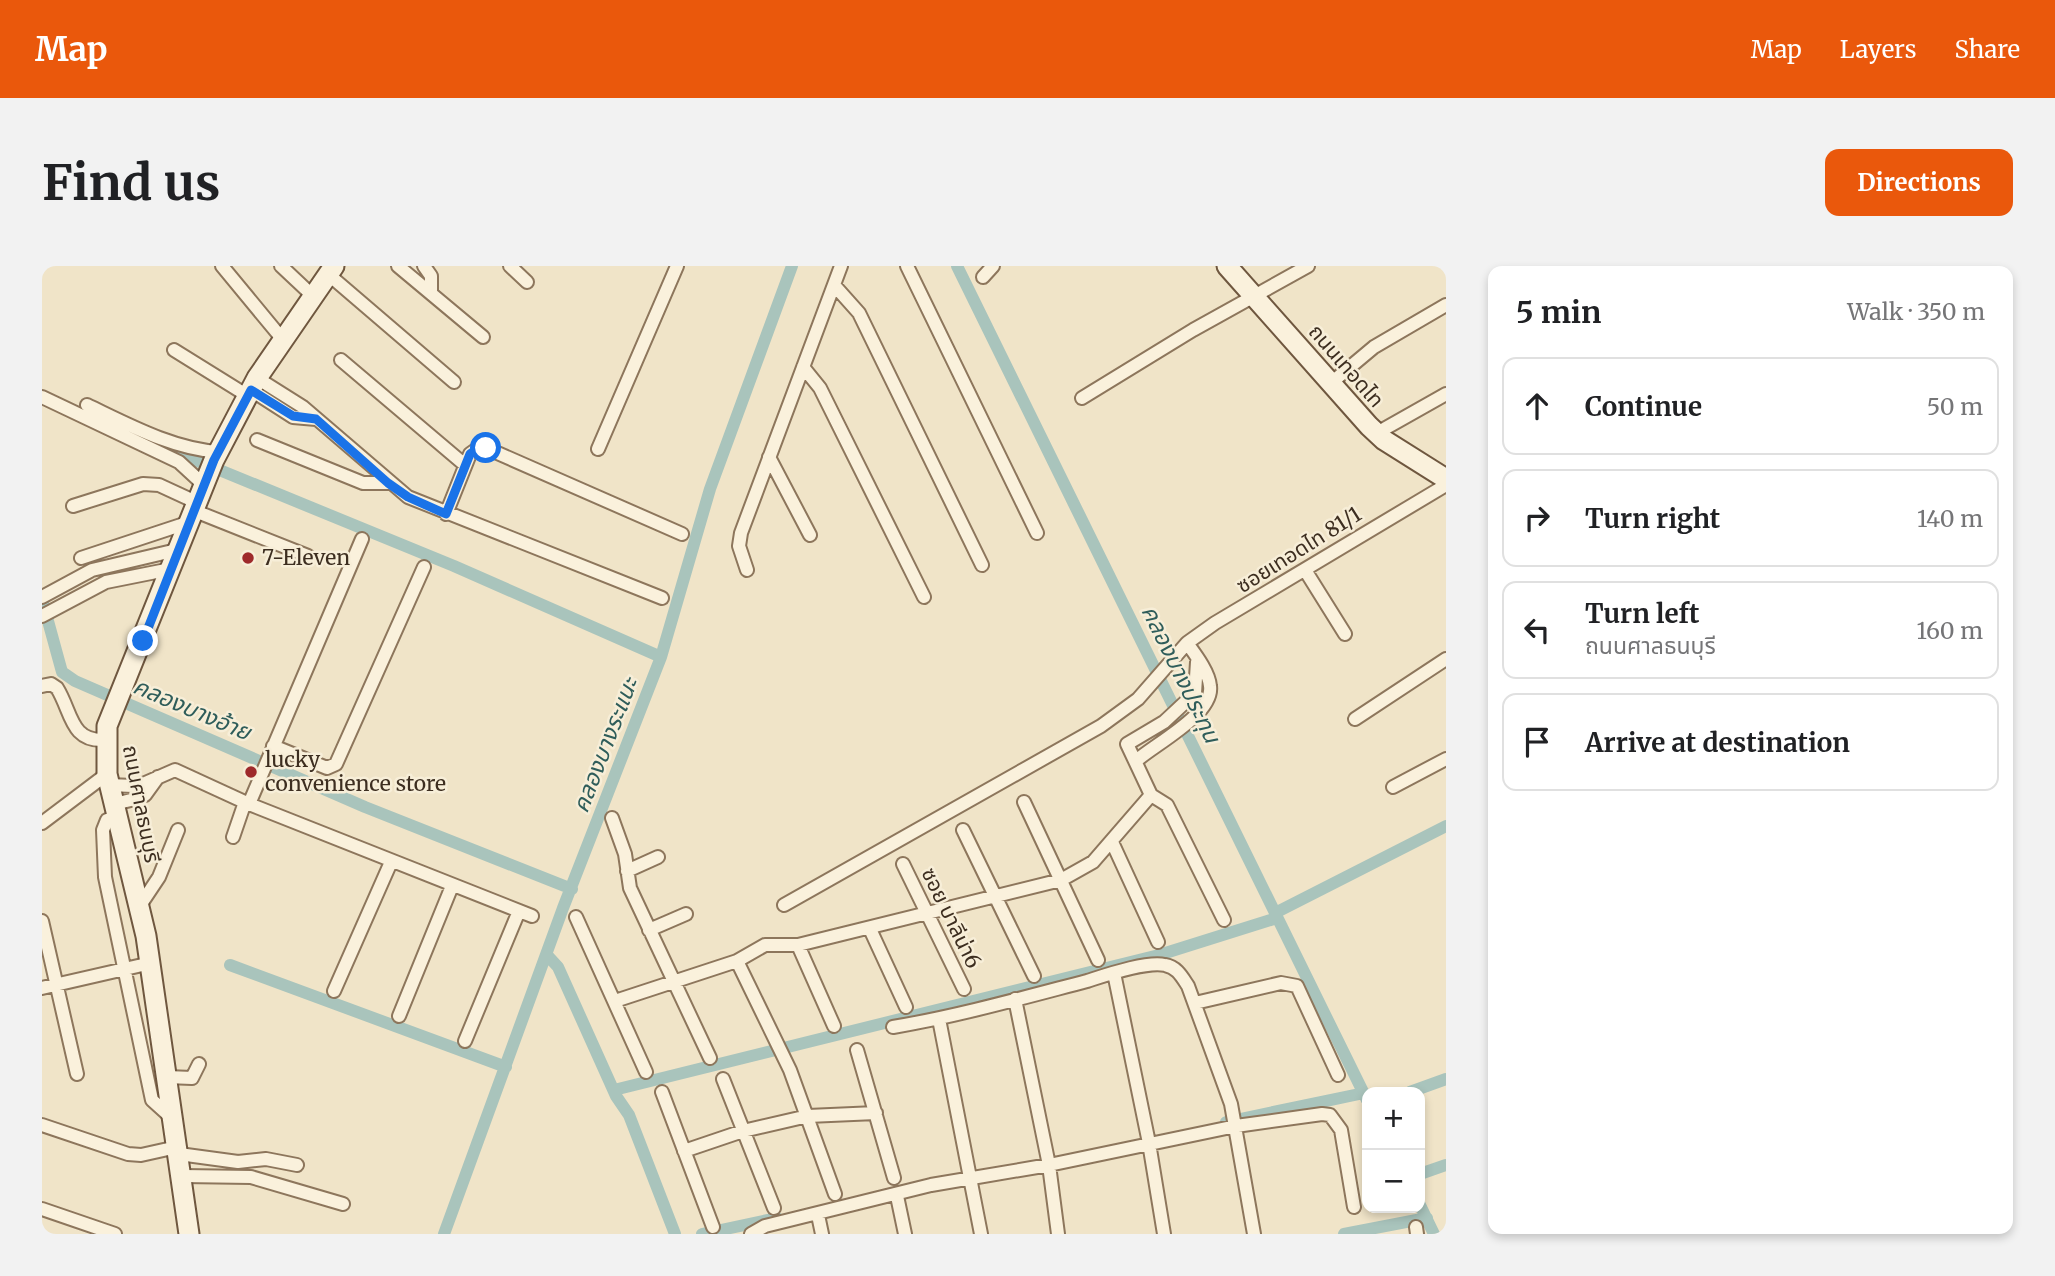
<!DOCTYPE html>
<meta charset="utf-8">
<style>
:root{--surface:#fff;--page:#f2f2f2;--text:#202124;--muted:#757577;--line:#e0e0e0;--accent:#ea580c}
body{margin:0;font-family:Merriweather,"Noto Sans Thai",serif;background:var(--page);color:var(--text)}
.controls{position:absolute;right:21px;bottom:21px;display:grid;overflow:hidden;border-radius:14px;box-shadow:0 4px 10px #0003}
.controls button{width:63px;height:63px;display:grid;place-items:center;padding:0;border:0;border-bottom:2px solid var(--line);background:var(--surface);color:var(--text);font:35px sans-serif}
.stop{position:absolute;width:21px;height:21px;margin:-16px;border:5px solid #1a73e8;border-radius:50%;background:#fff}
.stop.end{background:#1a73e8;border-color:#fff;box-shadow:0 2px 7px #0008}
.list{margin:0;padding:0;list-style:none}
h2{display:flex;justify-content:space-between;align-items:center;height:91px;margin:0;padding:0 28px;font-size:30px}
h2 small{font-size:23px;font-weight:400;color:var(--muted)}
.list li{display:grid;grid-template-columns:46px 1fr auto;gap:21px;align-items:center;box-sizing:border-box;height:98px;margin:0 14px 14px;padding:0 14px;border:2px solid var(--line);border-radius:14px}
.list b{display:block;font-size:26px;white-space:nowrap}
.list p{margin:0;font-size:23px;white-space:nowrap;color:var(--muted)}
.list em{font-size:23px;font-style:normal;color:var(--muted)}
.icon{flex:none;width:38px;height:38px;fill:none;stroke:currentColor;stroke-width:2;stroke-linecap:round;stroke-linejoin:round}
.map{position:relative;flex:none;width:1404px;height:968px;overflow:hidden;border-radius:14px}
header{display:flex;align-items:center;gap:42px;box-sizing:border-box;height:98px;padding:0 35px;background:var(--accent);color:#fff}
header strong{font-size:33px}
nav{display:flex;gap:38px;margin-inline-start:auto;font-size:24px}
.intro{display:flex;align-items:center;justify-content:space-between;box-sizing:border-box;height:168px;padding:0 42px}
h1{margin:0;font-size:49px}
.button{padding:18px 32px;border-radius:14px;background:var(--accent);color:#fff;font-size:24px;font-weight:700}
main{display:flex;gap:42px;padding:0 42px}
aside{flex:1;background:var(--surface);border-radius:14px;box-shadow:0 4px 10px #0003}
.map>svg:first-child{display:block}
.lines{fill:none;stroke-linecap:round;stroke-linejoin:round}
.canal{stroke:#a9c4bc;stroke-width:12}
.street-casing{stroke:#8d765c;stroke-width:16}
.secondary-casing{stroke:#6f573f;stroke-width:23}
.street{stroke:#faf1dc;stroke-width:12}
.secondary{stroke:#faf1dc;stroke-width:19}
.route{stroke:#1a73e8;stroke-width:9}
.poi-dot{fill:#9e2a2b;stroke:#f7eed8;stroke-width:2.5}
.labels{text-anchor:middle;stroke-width:5;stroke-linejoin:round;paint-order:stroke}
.street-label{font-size:21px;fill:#3d2e20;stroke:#f7eed8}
.poi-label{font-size:21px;fill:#3d2e20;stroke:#f7eed8;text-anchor:start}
.water-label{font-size:23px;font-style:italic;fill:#2f5d5a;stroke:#f7eed8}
</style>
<header>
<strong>Map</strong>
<nav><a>Map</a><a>Layers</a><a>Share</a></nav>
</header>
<div class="intro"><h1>Find us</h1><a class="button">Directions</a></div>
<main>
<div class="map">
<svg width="1404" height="968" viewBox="0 0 1404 968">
<rect width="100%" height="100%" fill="#f0e4c8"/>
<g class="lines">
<path class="canal" d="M915 0 1325 834
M97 171 412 300 619 391
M0 333 20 406 33 415 323 541 530 623
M1233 647 1404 560
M505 689 516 701 574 830 587 849 633 968
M188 699 464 801
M572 824 1117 689 1235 652
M1368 826 1404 813
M1184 856 1322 827
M1378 908 1404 899
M1378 939 1392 968
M402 968 521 642 619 391 668 223 750 0
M660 968 735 952
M1302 968 1385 952"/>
<g class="street-casing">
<path id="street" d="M180 0 242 75
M239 0 272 31
M356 0 441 71
M382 0 389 10V27
M468 0 485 16
M865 0 995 267
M286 8 412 116
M941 11 951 0
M792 19 817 47 940 299
M132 84 206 130
M299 94 423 199
M761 101 778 122 882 331
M215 112 261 141 366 231 620 332
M1289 117 1332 81 1404 39
M209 124 251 151 274 153
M0 131 137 196 162 219
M1040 132 1151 64 1266 0
M45 139C87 159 131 183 177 186
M1335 167 1404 128
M215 174 321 217H346
M556 183 635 0
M727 191 768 269
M31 240 101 218 117 219 156 237
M153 245 266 290
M404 248 428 188 435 183 444 182 640 268
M39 292 148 256
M705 304 697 280 699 267 799 0
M1263 304 1303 368
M0 331 50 304 139 283
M0 350 64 316 129 303
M0 420 9 418 15 422C30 446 28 476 63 474
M1313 453 1404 393
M231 480 285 502 294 498 382 301
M1094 495C1113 478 1172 448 1168 420 1167 406 1153 388 1145 377L1173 357 1404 219
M101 518 133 504 207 538 490 650
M67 519 91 520
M1351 521 1404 493
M103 529 116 511
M1109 529 1085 478 1122 456 1153 427 1155 396
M1109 529 1125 539 1182 654
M982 536 1056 694
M72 538 93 533
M207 538 320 273
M75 551 65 554 61 564 63 611 110 834 131 853
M570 552 583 588 588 622 668 792
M0 557 65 508
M921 564 992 710
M191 571 203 536
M1070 576 1116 676
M861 598 922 723
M585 605 616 591
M742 639 1059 460 1096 433 1145 377
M97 641 117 611 136 564
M534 651 604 806
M0 655 35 808
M828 663 864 741
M607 664 644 648
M756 679 792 760
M695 695 748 804 793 928
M1072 707 1107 877 1122 968
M0 722 109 697
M292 725 349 596
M973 733 1007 899 1016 968
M573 735 695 695 723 679H756L1019 614 1051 596 1109 529
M1153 737 1239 717 1255 720 1296 809
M357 750 410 620
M897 753 939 968
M851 761C916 750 980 732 1045 715 1064 709 1104 695 1123 699 1135 701 1140 711 1146 720L1189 838 1212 968
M423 775 477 645
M815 784 852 912
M125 811 150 812 157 798
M681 813 732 942
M620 826 671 961
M0 859 86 888 99 889 135 881
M642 885 701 865 766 850 834 847
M137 888 196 896 224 893 255 899
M141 910 209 911 301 938
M855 930 863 968
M0 943 73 968
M776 949 780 968
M1374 961 1375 968
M709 968 723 960 889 919 1007 899 1194 860 1280 848 1288 849 1299 864 1312 941"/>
</g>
<g class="secondary-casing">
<path id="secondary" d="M1185 0 1327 160 1342 174 1404 213
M147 968 104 670 65 508V460L172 194 215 112 292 0"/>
</g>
<use href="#street" class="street"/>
<use href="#secondary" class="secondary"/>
</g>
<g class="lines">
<path class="route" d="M101 375 172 194 209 124 251 150 274 153 346 217 366 231 404 248 428 188 435 183 444 182"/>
</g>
<g class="poi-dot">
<circle cx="206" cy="292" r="7"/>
<circle cx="209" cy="506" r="7"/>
</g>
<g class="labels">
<g class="street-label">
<text transform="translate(1304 100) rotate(49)" y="7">ถนนเทอดไท</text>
<text transform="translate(1257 284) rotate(-32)" y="7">ซอยเทอดไท 81/1</text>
<text transform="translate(99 538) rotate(79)" y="7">ถนนศาลธนบุรี</text>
<text transform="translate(909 652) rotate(64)" y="7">ซอย บาลีน่า6</text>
</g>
<g class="poi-label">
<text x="220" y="299">7-Eleven</text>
<text x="223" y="501">lucky<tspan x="223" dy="24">convenience store</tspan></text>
</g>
<g class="water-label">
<text transform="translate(1139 408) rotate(64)" y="8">คลองบางประทุน</text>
<text transform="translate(150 443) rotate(23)" y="8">คลองบางอ้าย</text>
<text transform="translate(563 479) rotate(-69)" y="8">คลองบางระแนะ</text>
</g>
</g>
</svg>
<div class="controls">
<button>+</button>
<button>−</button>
</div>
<div class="stop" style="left:444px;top:182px"></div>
<div class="stop end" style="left:101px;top:375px"></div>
</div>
<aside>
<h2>5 min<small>Walk · 350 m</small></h2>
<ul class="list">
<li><svg class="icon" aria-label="ahead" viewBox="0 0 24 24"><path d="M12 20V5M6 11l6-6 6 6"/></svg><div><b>Continue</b></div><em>50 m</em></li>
<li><svg class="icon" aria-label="right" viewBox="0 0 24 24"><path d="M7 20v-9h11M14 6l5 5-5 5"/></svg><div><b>Turn right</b></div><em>140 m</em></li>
<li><svg class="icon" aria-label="left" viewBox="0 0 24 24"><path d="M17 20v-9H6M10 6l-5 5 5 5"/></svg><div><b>Turn left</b><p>ถนนศาลธนบุรี</p></div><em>160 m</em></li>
<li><svg class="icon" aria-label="arrive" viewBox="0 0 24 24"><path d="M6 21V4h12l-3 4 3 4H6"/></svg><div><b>Arrive at destination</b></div></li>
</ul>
</aside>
</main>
